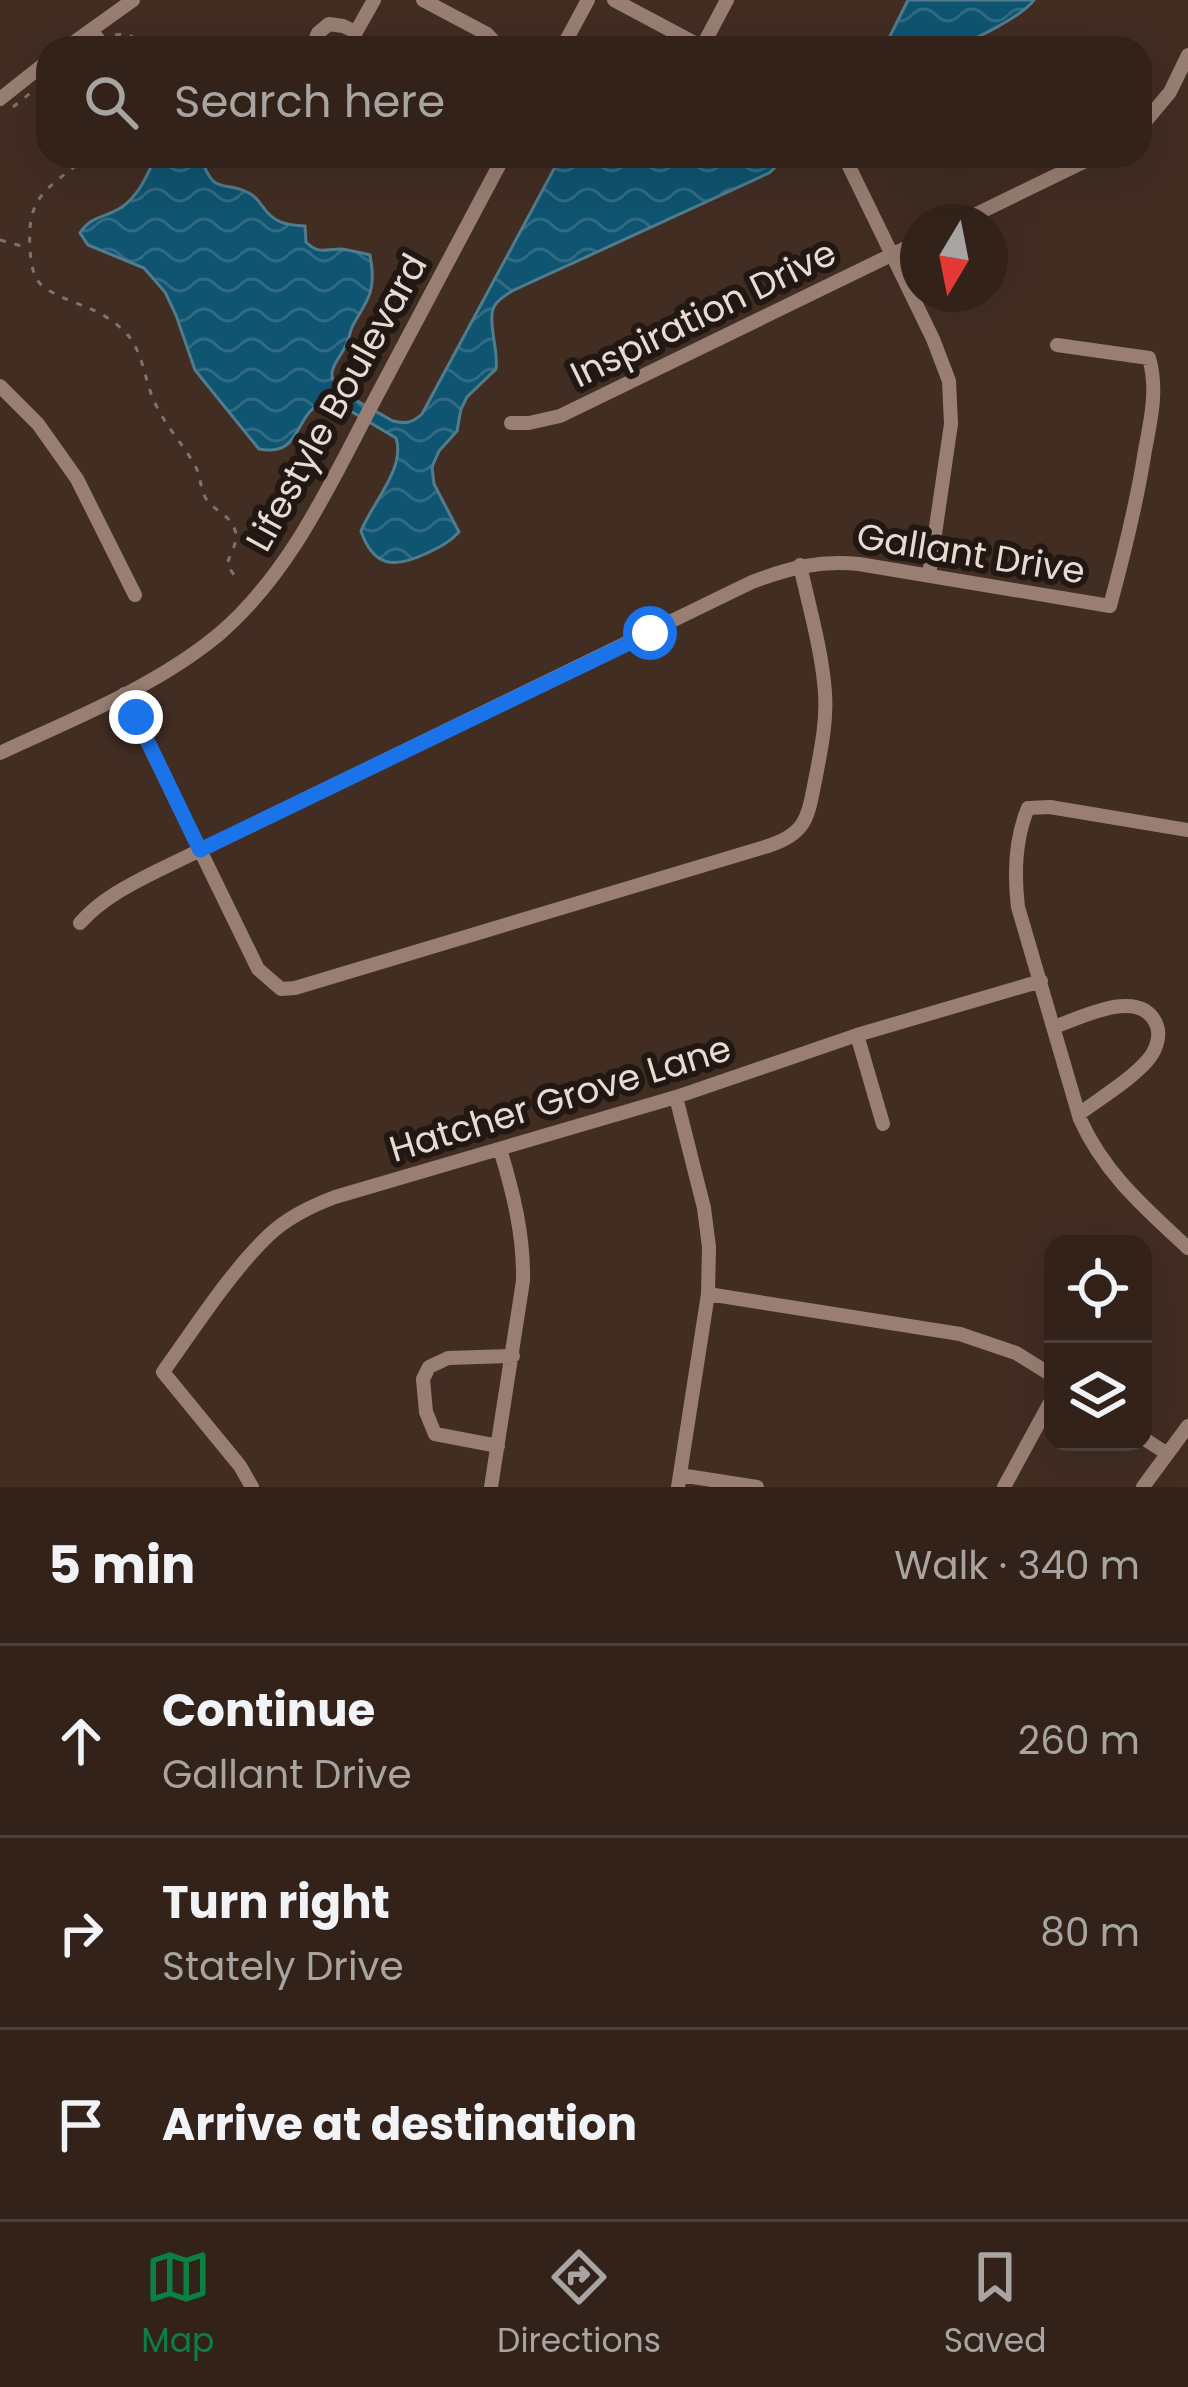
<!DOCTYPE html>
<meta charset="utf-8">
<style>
:root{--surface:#32221a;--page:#3d2f27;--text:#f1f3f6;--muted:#a8a4a2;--line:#4d3f39;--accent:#0b8043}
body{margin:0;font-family:Poppins,sans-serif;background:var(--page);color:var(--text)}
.controls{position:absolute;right:36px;bottom:36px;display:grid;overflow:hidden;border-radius:24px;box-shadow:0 12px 48px #0002}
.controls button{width:108px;height:108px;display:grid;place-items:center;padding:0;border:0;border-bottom:3px solid var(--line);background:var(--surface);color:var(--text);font:60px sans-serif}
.compass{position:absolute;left:900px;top:204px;width:108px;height:108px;border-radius:50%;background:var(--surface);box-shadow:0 12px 48px #0002;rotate:190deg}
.stop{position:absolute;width:36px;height:36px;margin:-27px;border:9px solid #1a73e8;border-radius:50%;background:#fff}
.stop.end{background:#1a73e8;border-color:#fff;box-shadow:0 3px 12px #0008}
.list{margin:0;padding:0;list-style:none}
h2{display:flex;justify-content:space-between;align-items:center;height:156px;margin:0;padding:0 48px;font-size:51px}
h2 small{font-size:39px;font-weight:400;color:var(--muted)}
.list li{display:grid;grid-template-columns:78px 1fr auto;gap:36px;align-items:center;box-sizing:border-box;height:192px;padding:0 48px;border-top:3px solid var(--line)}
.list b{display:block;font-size:45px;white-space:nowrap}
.list p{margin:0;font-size:39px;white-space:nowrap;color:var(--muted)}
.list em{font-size:39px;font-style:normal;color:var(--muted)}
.icon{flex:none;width:66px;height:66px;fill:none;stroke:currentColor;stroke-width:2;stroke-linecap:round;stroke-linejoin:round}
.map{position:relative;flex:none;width:1188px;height:1487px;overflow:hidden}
.search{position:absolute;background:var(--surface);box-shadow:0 12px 48px #0002;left:36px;right:36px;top:36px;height:132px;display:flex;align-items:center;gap:30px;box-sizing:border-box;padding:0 42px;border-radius:36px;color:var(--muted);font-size:45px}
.sheet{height:732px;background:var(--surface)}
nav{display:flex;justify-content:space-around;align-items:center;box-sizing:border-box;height:168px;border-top:3px solid var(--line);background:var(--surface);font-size:33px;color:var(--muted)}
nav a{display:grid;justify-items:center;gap:6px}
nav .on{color:var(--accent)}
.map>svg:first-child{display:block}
.water{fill:url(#water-waves);stroke:#507c8e;stroke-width:3}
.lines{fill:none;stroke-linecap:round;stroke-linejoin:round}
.path{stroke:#847269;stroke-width:3;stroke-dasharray:6 9;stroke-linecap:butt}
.minor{stroke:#997f73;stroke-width:14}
.route{stroke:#1a73e8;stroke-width:15}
.labels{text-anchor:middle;stroke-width:12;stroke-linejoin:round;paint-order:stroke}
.street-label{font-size:36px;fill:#e9dbd4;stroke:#221813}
</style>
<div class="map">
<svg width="1188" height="1487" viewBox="0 0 1188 1487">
<defs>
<pattern id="water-waves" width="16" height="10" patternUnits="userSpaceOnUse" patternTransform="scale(3)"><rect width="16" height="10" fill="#0f5470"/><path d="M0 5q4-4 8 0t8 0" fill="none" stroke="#326c84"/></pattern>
</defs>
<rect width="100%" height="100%" fill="#422d23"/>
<path class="water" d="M908 0H1034C1024 15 970 43 951 47 932 53 904 48 884 48Z
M156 156H200C215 198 222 179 249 193 258 198 257 200 263 207 274 223 286 225 305 226L306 242C319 255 325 249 341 249 350 250 361 253 370 255 372 267 374 280 370 293 366 305 358 315 352 327 350 332 349 339 346 345 337 364 321 373 343 393L393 421C406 424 412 423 422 414L561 156H776L782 161 769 173 512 291C506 295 499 299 495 305 486 318 499 351 496 369L467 397 461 409 457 431 439 451 432 467 434 484 459 532C449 543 438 548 425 554 393 569 373 566 361 531 372 503 406 468 396 438L337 403 324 401C292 416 303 457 259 449L195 370 176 315 165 292 144 268 88 245 80 233C91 215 106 218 122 207 139 195 148 174 156 156Z"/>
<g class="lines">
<path class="path" d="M115 35C128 32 136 37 142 48
M13 107 38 87
M88 156C44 192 24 195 31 260 33 273 36 283 48 290 78 307 101 307 127 334 145 355 144 384 158 409 168 428 182 444 193 462 200 472 200 486 205 497 213 511 230 514 235 530 239 543 230 552 227 565L237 579
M0 240 29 248"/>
<path class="minor" d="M423 0 487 34 500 48
M614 0 704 48
M91 30 105 48
M702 47 727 0
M66 48 133 0
M312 48 318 33 329 24 343 26 356 32 374 0
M562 48 588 0
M0 99 48 61
M1140 128 1170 92 1188 55
M844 156 933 339 949 381 951 424 929 575
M960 222 1096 156
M0 386 38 424 77 479 135 595
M511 423H529L560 416 918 242
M124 694 258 969 281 989 295 988 768 846C809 833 808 814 816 776 821 749 827 721 825 693 822 650 809 607 800 565
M0 753C73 719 155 687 218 635 291 573 331 482 375 399 418 318 461 237 504 156
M1188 830 1050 807 1028 808C1015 839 1014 874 1018 907L1080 1119C1104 1173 1145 1208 1188 1248
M80 923C101 899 129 885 157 871L752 582C789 568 819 560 859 564L1110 606C1124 554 1137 503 1145 450 1151 419 1158 389 1149 358L1057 345
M1054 1027C1081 1018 1142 985 1157 1026 1161 1038 1155 1052 1147 1061 1128 1082 1100 1098 1079 1114
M857 1035 883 1124
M676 1097 704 1208 709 1247 708 1294 678 1487
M708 1294 960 1334 1016 1353 1053 1376
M1143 1438 1166 1453
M498 1446 435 1434 426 1412 423 1379 429 1367 448 1358 513 1356
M680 1475 757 1487
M252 1487 240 1466 163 1372C194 1329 231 1271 269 1235 288 1217 311 1206 335 1197L676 1097 857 1035 1041 981
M491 1487 523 1281C524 1235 513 1192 500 1149
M1004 1487 1053 1397
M1143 1487 1188 1426"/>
</g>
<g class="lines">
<path class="route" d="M136 717 200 850 650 633"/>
</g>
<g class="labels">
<g class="street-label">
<text transform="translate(703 313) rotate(-26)" y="13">Inspiration Drive</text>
<text transform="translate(336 402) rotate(-61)" y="13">Lifestyle Boulevard</text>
<text transform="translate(971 553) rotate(9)" y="13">Gallant Drive</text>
<text transform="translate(560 1098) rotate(-17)" y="13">Hatcher Grove Lane</text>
</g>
</g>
</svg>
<div class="controls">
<button><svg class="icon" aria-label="locate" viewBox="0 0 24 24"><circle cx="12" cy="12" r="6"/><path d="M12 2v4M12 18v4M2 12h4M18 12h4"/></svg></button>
<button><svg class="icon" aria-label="layers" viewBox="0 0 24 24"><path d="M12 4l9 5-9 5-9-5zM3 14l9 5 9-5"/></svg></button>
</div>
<svg class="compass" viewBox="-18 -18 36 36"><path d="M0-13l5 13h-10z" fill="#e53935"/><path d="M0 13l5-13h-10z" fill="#a8a4a2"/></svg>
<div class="stop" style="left:650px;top:633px"></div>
<div class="stop end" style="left:136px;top:717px"></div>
<div class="search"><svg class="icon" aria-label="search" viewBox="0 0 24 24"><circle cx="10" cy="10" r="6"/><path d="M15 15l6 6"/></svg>Search here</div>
</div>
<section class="sheet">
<h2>5 min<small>Walk · 340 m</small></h2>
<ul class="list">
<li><svg class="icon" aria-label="ahead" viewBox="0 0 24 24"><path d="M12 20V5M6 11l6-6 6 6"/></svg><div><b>Continue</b><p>Gallant Drive</p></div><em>260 m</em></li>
<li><svg class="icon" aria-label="right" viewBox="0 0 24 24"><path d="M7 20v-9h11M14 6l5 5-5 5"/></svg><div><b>Turn right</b><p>Stately Drive</p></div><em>80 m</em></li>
<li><svg class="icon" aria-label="arrive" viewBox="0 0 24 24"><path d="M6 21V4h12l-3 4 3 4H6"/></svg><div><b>Arrive at destination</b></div></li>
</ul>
</section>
<nav>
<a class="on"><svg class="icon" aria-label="map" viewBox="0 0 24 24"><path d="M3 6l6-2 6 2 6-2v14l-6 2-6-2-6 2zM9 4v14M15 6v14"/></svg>Map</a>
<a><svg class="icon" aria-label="directions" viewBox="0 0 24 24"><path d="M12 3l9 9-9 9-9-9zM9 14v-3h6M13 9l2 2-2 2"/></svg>Directions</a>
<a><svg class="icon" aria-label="saved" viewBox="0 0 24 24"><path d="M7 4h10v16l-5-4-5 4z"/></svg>Saved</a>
</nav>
